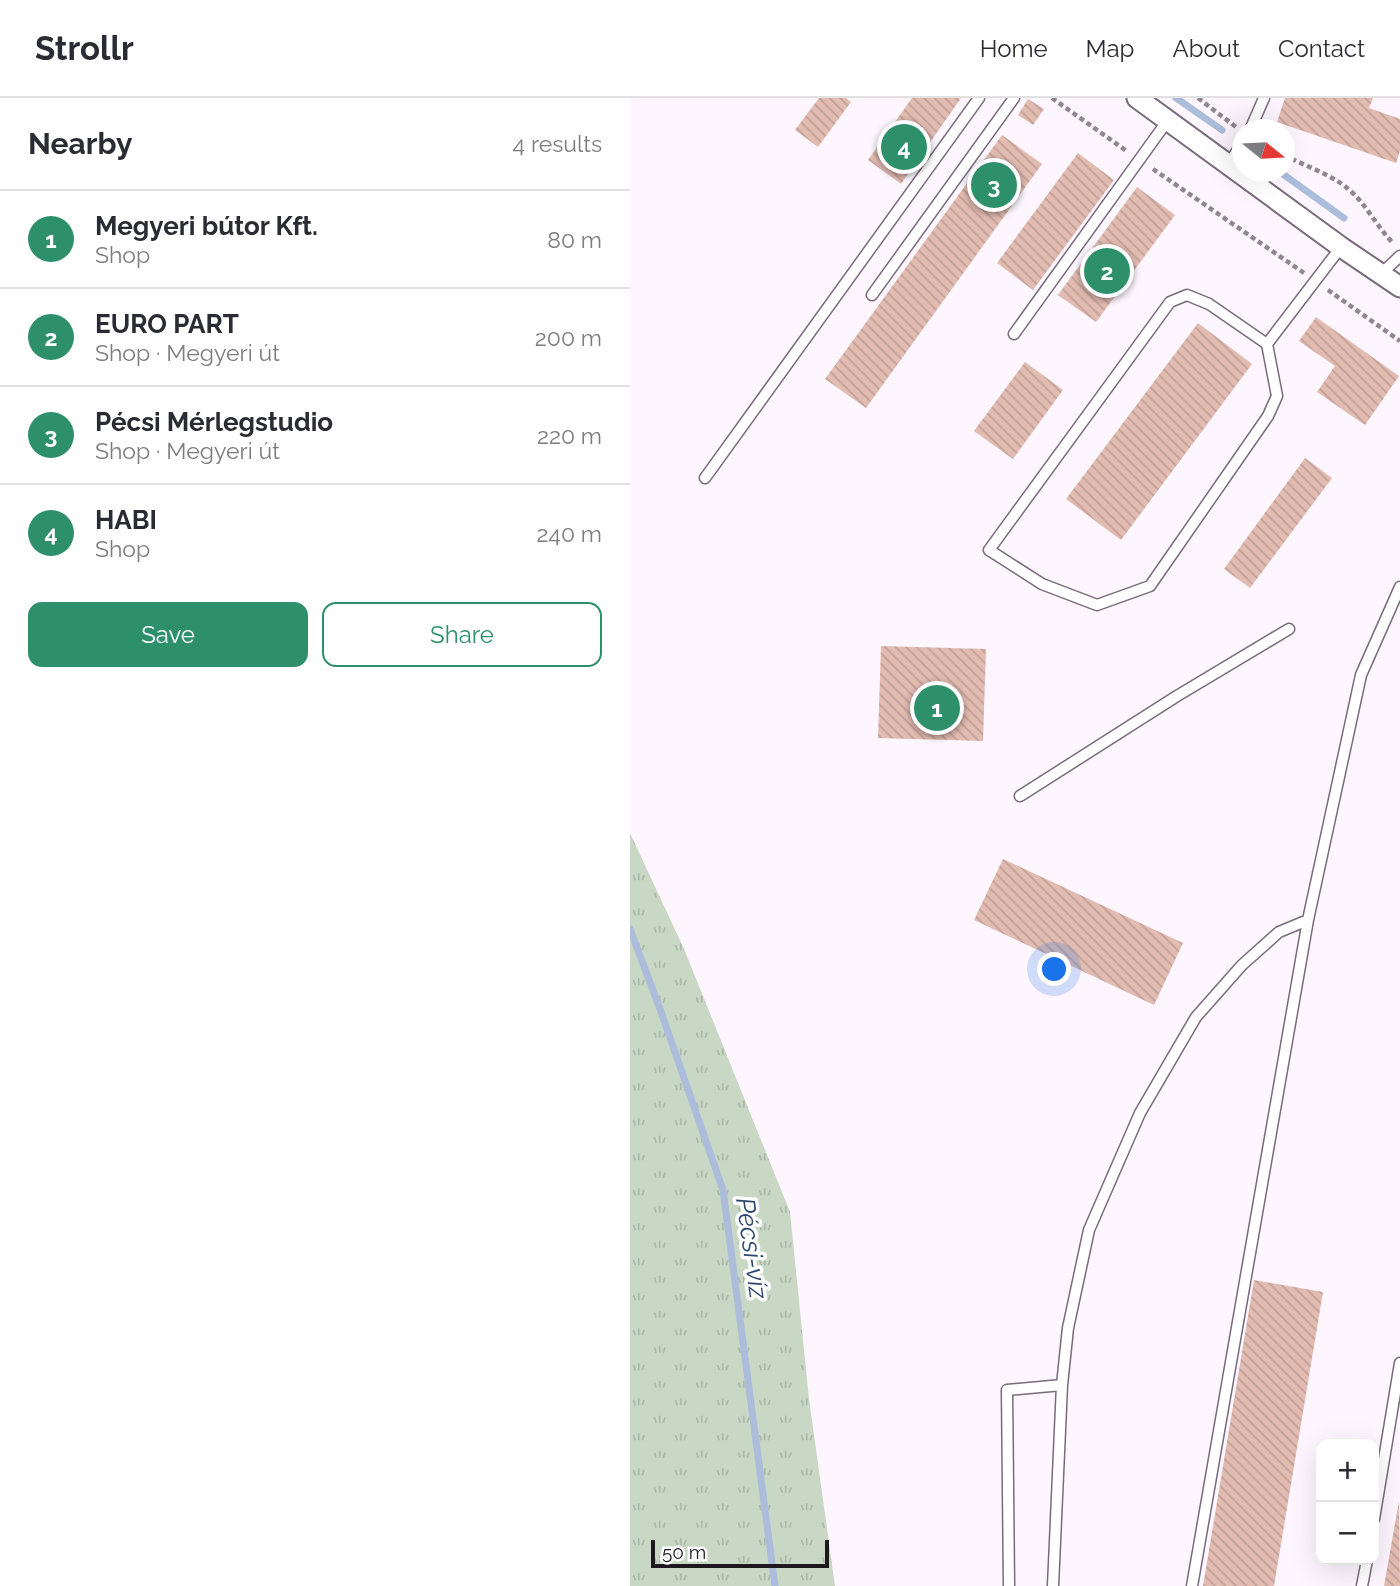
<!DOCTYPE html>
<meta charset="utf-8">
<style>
:root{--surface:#fff;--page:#f7f7f7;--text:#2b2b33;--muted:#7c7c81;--line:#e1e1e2;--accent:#2d906b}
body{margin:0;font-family:Raleway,sans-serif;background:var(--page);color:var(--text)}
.controls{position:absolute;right:21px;bottom:21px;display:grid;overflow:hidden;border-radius:14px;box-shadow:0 7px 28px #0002}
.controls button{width:63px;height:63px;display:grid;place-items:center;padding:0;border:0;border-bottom:2px solid var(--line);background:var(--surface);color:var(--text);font:35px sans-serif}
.compass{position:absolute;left:602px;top:21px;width:63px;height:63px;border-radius:50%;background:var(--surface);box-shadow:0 7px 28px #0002;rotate:108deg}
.scale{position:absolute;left:21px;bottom:18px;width:178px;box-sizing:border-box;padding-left:7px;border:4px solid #1d171e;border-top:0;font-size:19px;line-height:24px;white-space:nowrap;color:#1d171e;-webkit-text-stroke:5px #fff;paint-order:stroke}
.you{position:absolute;left:425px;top:872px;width:24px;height:24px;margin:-18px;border:5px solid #fff;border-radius:50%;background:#1a73e8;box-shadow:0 0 0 10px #1a73e833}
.badge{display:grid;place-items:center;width:46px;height:46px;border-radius:50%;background:var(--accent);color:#fff;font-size:23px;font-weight:700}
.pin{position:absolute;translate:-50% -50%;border:4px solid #fff;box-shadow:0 2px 7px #0006}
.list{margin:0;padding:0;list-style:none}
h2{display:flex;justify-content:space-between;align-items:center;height:91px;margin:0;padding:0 28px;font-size:30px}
h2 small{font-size:23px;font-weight:400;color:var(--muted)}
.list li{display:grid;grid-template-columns:46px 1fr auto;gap:21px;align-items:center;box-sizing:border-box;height:98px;padding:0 28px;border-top:2px solid var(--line)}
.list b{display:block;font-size:26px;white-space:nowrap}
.list p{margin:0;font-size:23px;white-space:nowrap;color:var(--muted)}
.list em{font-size:23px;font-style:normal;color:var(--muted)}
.actions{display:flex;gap:14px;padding:21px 28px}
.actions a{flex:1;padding:16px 0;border:2px solid var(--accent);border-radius:14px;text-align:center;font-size:24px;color:var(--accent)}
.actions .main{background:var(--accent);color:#fff}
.map{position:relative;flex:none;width:770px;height:1488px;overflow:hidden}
header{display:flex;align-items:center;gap:42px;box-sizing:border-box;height:98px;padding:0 35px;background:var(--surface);border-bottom:2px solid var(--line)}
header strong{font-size:33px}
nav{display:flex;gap:38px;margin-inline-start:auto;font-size:24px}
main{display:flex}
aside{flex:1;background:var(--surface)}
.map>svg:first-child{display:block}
.grass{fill:url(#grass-tufts)}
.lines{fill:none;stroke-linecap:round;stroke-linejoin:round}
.stream{stroke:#abbddb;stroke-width:7}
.building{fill:url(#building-back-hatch)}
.lane-casing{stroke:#796b7b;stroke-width:13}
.street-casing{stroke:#796b7b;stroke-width:23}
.path{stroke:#8d878e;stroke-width:4.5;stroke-dasharray:5 3.5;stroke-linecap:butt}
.lane{stroke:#fff;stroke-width:10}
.street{stroke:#fff;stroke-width:19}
.labels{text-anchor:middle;stroke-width:7;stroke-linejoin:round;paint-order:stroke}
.water-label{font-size:26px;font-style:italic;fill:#2c456f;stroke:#fff}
</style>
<header>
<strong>Strollr</strong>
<nav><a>Home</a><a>Map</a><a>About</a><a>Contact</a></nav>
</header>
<main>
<aside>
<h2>Nearby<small>4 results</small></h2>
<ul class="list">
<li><span class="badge">1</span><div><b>Megyeri bútor Kft.</b><p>Shop</p></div><em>80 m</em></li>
<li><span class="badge">2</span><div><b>EURO PART</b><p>Shop · Megyeri út</p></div><em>200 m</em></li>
<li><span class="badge">3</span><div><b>Pécsi Mérlegstudio</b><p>Shop · Megyeri út</p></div><em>220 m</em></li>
<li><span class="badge">4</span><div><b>HABI</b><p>Shop</p></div><em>240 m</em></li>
</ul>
<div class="actions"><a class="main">Save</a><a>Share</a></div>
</aside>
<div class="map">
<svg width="770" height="1488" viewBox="0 0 770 1488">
<defs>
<pattern id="grass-tufts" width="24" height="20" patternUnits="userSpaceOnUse" patternTransform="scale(1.75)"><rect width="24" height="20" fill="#c9d7c5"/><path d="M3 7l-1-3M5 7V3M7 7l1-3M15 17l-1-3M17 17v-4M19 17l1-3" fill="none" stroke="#acb8a9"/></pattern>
<pattern id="building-back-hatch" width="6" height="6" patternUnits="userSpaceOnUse" patternTransform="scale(1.75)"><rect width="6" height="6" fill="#e2bbb1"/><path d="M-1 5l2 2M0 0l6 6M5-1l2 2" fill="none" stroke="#c1a098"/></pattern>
</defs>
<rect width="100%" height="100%" fill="#fdf6fe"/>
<path class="grass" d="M0 735 54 851 160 1114 179 1301 205 1488H0Z"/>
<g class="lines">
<path class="stream" d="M546 0 592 32
M650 74 714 120
M0 831 30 911 93 1092 145 1488"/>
</g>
<path class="building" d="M189 0H216L221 4 188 49 165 32Z
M282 0H331L271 86 238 62Z
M655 0H743L739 10 770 21V53L766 65 647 24Z
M398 1 414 11 403 27 388 17Z
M372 37 412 66 236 310 195 281Z
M448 55 484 82 403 192 367 165Z
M507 89 545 117 466 224 428 197Z
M686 219 769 278 735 327 687 294 705 268 669 243Z
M568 225 622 266 491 442 436 401Z
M395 264 433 292 383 361 344 333Z
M675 360 702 380 620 490 594 471Z
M251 548 356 551 353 643 248 640Z
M373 761 553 845 524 907 344 822Z
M624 1182 693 1194 644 1488H573Z
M769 1403 770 1488H754Z"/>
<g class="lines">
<g class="lane-casing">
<path id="lane" d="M620 32 634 0
M599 66 612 45
M751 176 770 158
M242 197 384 0
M384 236 538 22
M637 246 647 298 638 318 520 488 467 507 412 486 359 452 540 204 557 197 579 206 637 246 711 149
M75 380 349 0
M390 698 547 598 659 531
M744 1421 770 1265
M379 1488 377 1292 432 1287
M423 1488 432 1287 438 1230 459 1132 510 1015 566 919 612 867 649 834 678 822
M562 1488 678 822 731 577 770 489
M732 1488 737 1462"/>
</g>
<g class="street-casing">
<path id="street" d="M507 0 711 149 770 189"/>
</g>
<path class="path" d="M422 0 498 54
M568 0 606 29
M654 57C673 67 702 77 717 90 736 105 746 128 763 145
M523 71 674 175
M698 192 770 243"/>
<use href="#lane" class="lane"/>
<use href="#street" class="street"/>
</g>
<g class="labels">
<g class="water-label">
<text transform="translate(122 1150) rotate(82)" y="9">Pécsi-víz</text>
</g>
</g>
</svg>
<div class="controls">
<button>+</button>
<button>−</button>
</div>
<svg class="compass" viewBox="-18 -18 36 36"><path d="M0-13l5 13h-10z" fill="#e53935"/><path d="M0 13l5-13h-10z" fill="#7c7c81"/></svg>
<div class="scale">50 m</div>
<div class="you"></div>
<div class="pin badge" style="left:307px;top:610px">1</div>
<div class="pin badge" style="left:477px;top:173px">2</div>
<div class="pin badge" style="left:364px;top:87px">3</div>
<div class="pin badge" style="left:274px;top:49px">4</div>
</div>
</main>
